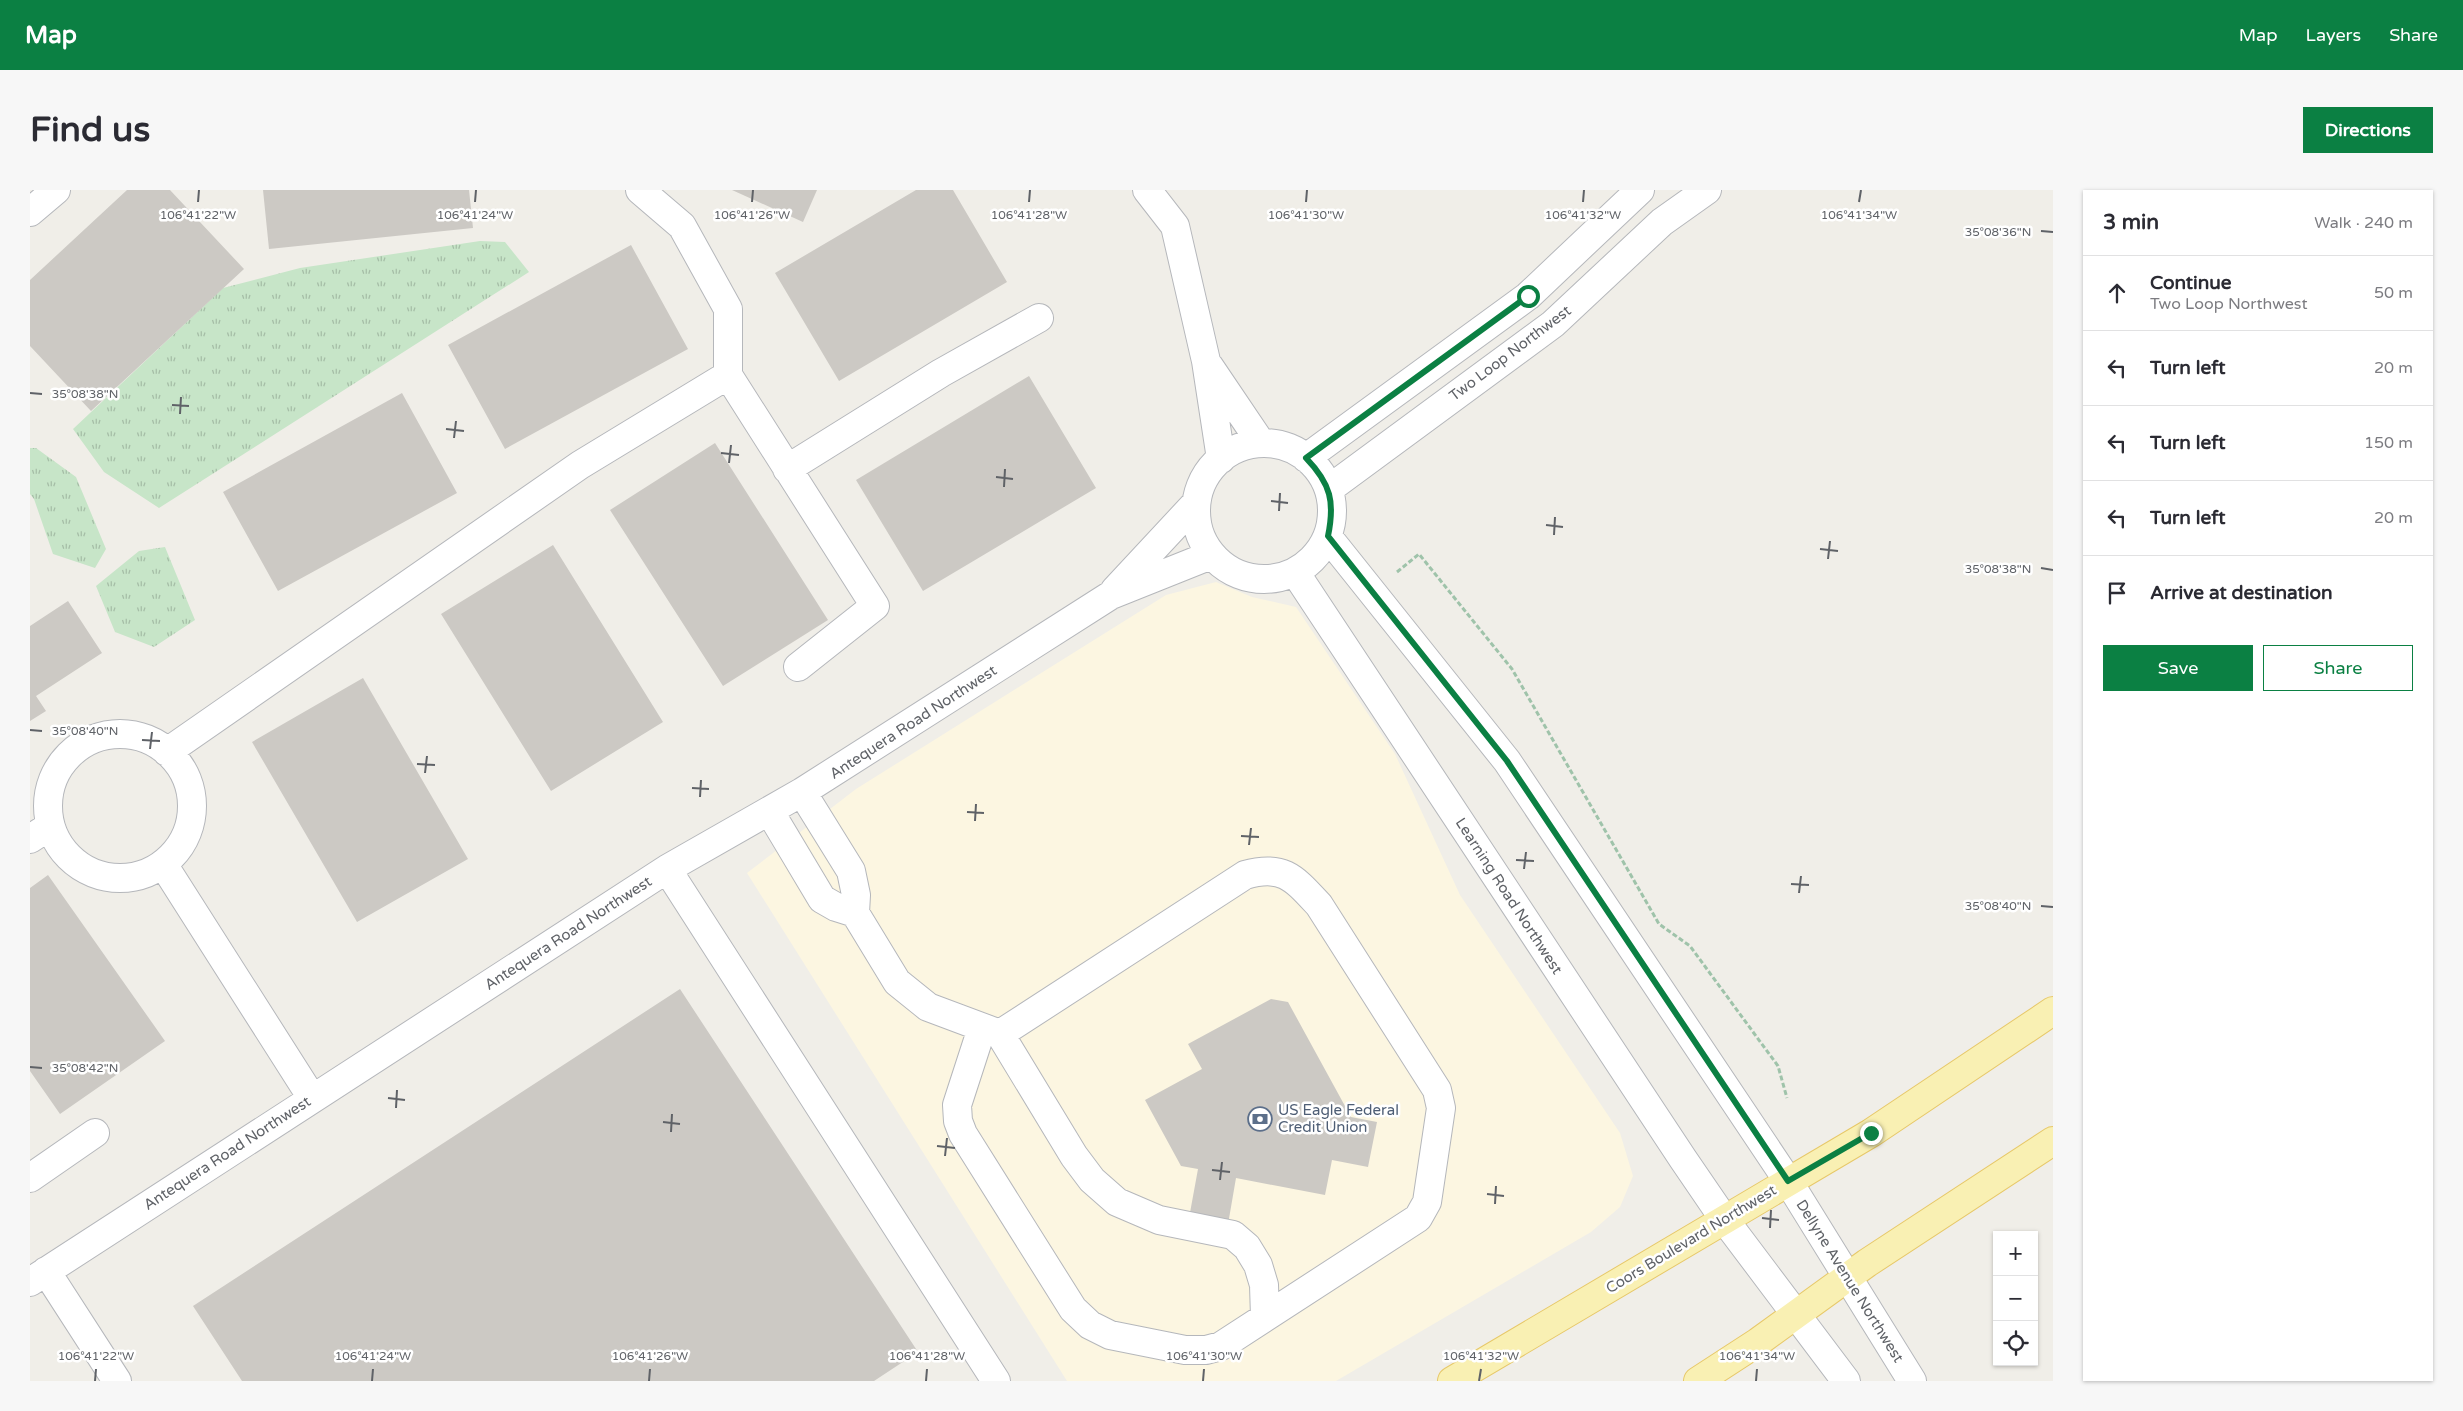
<!DOCTYPE html>
<meta charset="utf-8">
<style>
:root{--surface:#fff;--page:#f7f7f7;--text:#2b2b33;--muted:#7c7c81;--line:#e1e1e2;--accent:#0b8043}
body{margin:0;font-family:"Varela Round",sans-serif;background:var(--page);color:var(--text)}
.controls{position:absolute;right:15px;bottom:15px;display:grid;overflow:hidden;border-radius:0px;box-shadow:0 1px 4px #0004}
.controls button{width:45px;height:45px;display:grid;place-items:center;padding:0;border:0;border-bottom:1px solid var(--line);background:var(--surface);color:var(--text);font:25px sans-serif}
.stop{position:absolute;width:15px;height:15px;margin:-11px;border:4px solid #0b8043;border-radius:50%;background:#fff}
.stop.end{background:#0b8043;border-color:#fff;box-shadow:0 1px 5px #0008}
.list{margin:0;padding:0;list-style:none}
h2{display:flex;justify-content:space-between;align-items:center;height:65px;margin:0;padding:0 20px;font-size:21px}
h2 small{font-size:16px;font-weight:400;color:var(--muted)}
.list li{display:grid;grid-template-columns:32px 1fr auto;gap:15px;align-items:center;box-sizing:border-box;height:75px;padding:0 20px;border-top:1px solid var(--line)}
.list b{display:block;font-size:19px;white-space:nowrap}
.list p{margin:0;font-size:16px;white-space:nowrap;color:var(--muted)}
.list em{font-size:16px;font-style:normal;color:var(--muted)}
.actions{display:flex;gap:10px;padding:15px 20px}
.actions a{flex:1;padding:11px 0;border:1px solid var(--accent);border-radius:0px;text-align:center;font-size:18px;color:var(--accent)}
.actions .main{background:var(--accent);color:#fff}
.icon{flex:none;width:28px;height:28px;fill:none;stroke:currentColor;stroke-width:2;stroke-linecap:round;stroke-linejoin:round}
.map{position:relative;flex:none;width:2023px;height:1191px;overflow:hidden;border-radius:0px}
header{display:flex;align-items:center;gap:30px;box-sizing:border-box;height:70px;padding:0 25px;background:var(--accent);color:#fff}
header strong{font-size:24px}
nav{display:flex;gap:28px;margin-inline-start:auto;font-size:18px}
.intro{display:flex;align-items:center;justify-content:space-between;box-sizing:border-box;height:120px;padding:0 30px}
h1{margin:0;font-size:35px}
.button{padding:12px 22px;border-radius:0px;background:var(--accent);color:#fff;font-size:18px;font-weight:700}
main{display:flex;gap:30px;padding:0 30px}
aside{flex:1;background:var(--surface);border-radius:0px;box-shadow:0 1px 4px #0004}
.map>svg:first-child{display:block}
.commercial{fill:#fcf6e1}
.grass{fill:url(#grass-tufts)}
.building{fill:#ccc9c4}
.lines{fill:none;stroke-linecap:round;stroke-linejoin:round}
.minor-casing{stroke:#b5b7bb;stroke-width:30}
.major-casing{stroke:#e7c869;stroke-width:30}
.path{stroke:#9fc3aa;stroke-width:3;stroke-dasharray:5 2.5;stroke-linecap:butt}
.minor{stroke:#fff;stroke-width:28}
.major{stroke:#f9f0b3;stroke-width:28}
.route{stroke:#0b8043;stroke-width:6}
.ticks{fill:none;stroke:#5f6267;stroke-width:2}
.labels{text-anchor:middle;stroke-width:5;stroke-linejoin:round;paint-order:stroke}
.street-label{font-size:15px;fill:#5f6267;stroke:#fff}
.service-label{font-size:15px;fill:#4e5e75;stroke:#fff;text-anchor:start}
.ticks-label{font-size:12px;text-anchor:middle;fill:#5f6267;stroke:#fff;stroke-width:5;stroke-linejoin:round;paint-order:stroke}
</style>
<header>
<strong>Map</strong>
<nav><a>Map</a><a>Layers</a><a>Share</a></nav>
</header>
<div class="intro"><h1>Find us</h1><a class="button">Directions</a></div>
<main>
<div class="map">
<svg width="2023" height="1191" viewBox="0 0 2023 1191">
<defs>
<pattern id="grass-tufts" width="24" height="20" patternUnits="userSpaceOnUse" patternTransform="scale(1.25)"><rect width="24" height="20" fill="#c7e5c8"/><path d="M3 7l-1-3M5 7V3M7 7l1-3M15 17l-1-3M17 17v-4M19 17l1-3" fill="none" stroke="#a5bda6"/></pattern>
</defs>
<rect width="100%" height="100%" fill="#f0eee8"/>
<path class="commercial" d="M1186 392 1222 407 1266 417 1365 564 1430 705 1590 943 1603 986 1590 1017 1561 1042 1306 1191H1037L717 683 826 599 1136 405Z"/>
<path class="grass" d="M450 51 475 52 499 82 129 318 74 282 43 239 193 98 270 78Z
M0 258H6L46 287 76 359 65 378 23 364 4 309 0 304Z
M135 357 165 430 124 457 85 442 66 396 109 361Z"/>
<path class="building" d="M97 0H140L214 79 61 221 0 156V90Z
M233 0H439L443 38 239 59Z
M702 0H787L773 32Z
M886 0H923L977 92 809 191 745 83Z
M601 55 658 159 475 259 418 155Z
M999 186 1066 298 893 401 826 290Z
M372 203 427 303 248 401 193 302Z
M685 253 798 430 693 496 580 320Z
M523 355 633 532 521 601 411 424Z
M38 411 72 463 6 506 16 521 0 531V436Z
M333 488 438 669 327 732 222 552Z
M18 685 135 851 30 924 0 881V698Z
M650 799 888 1162 844 1191H212L163 1116Z
M1241 809 1258 812 1321 927 1347 932 1338 977 1302 970 1295 1005 1206 988 1196 1046 1157 1039 1168 979 1151 976 1115 910 1172 879 1158 854Z"/>
<g class="lines">
<g class="minor-casing">
<path id="minor" d="M1117 0 1145 36 1176 171 1191 269
M0 22 26 0
M1179 176 1231 253
M698 185 845 416 768 477
M1166 321a68 68 0 1 1 136 0a68 68 0 1 1-136 0Z
M1276 268 1498 106 1610 0
M757 279 911 183 1009 128
M1299 299 1523 134 1632 32 1677 0
M1298 347 1477 571 1758 991 1882 1191
M1265 382 1653 969 1694 1029 1816 1191
M1085 400 1166 313
M18 616a72 72 0 1 1 144 0a72 72 0 1 1-144 0Z
M137 562 550 275 698 185V119L652 36 610 0
M772 602 821 681 826 705 825 723 867 792 898 817 970 844 1044 966 1062 990 1087 1012 1129 1030 1203 1045 1217 1057 1228 1075 1234 1095 1235 1127
M740 622 792 709 806 717 825 723
M0 649 20 636
M133 674 282 908
M637 679 966 1191
M952 838 927 915 928 931 933 944 1043 1119 1060 1135 1080 1145 1155 1160H1176L1191 1156 1388 1028 1397 1012 1411 918 1407 900 1289 715C1264 688 1253 674 1215 685L970 844
M0 988 65 943
M16 1081 87 1191
M0 1092 637 679 772 602 1081 405 1181 365"/>
</g>
<g class="major-casing">
<path id="major" d="M1422 1191 1841 943 2023 821
M1668 1191 1728 1152 1837 1073 2023 951"/>
</g>
<path class="path" d="M1367 382 1389 364 1482 479 1629 734 1660 756 1748 876 1757 908"/>
<use href="#minor" class="minor"/>
<use href="#major" class="major"/>
</g>
<g class="lines">
<path class="route" d="M1498 106 1276 268C1301 294 1305 312 1298 346L1477 571 1758 991 1841 943"/>
</g>
<path class="ticks" d="M168 12 169 0M445 12 446 0M722 12 723 0M999 12 1000 0M1276 12 1277 0M1553 12 1554 0M1829 12 1831 0M2011 41 2023 42M0 203 12 204M142 215 159 216M150 224 151 207M416 239 434 241M424 248 426 231M691 263 709 265M699 273 701 255M966 287 983 289M974 297 975 279M1241 311 1258 313M1249 321 1250 303M1516 335 1533 337M1524 345 1525 327M1790 359 1808 361M1798 369 1800 351M2011 378 2023 380M0 540 12 541M112 550 130 551M120 559 122 542M387 574 405 575M395 583 397 566M662 598 679 599M670 607 671 590M937 622 954 623M945 631 946 614M1211 646 1229 647M1219 655 1221 638M1486 670 1504 671M1494 679 1496 662M1761 694 1779 695M1769 703 1771 686M2011 716 2023 717M0 877 12 878M358 908 375 910M366 918 367 900M633 932 650 934M641 942 642 924M907 956 925 958M915 966 917 948M1182 980 1200 982M1190 990 1192 972M1457 1004 1474 1006M1465 1014 1466 996M1732 1028 1749 1030M1740 1038 1741 1020M65 1191 66 1179M342 1191 343 1179M619 1191 620 1179M896 1191 897 1179M1173 1191 1174 1179M1449 1191 1451 1179M1726 1191 1727 1179"/>
<defs>
<g id="bank-ring" transform="scale(1.25)"><circle r="9.5" fill="#fff" stroke="#5c6f8a" stroke-width="1.5"/><path d="M-6-4H6V4H-6ZM0-2.3a2.3 2.3 0 1 0 0 4.6a2.3 2.3 0 1 0 0-4.6Z" fill="#5c6f8a"/></g>
</defs>
<g fill-rule="evenodd">
<use href="#bank-ring" x="1230" y="929"/>
</g>
<g class="labels">
<g class="street-label">
<text transform="translate(1480 163) rotate(-37)" y="5">Two Loop Northwest</text>
<text transform="translate(883 532) rotate(-33)" y="5">Antequera Road Northwest</text>
<text transform="translate(1479 706) rotate(57)" y="5">Learning Road Northwest</text>
<text transform="translate(538 743) rotate(-33)" y="5">Antequera Road Northwest</text>
<text transform="translate(197 963) rotate(-33)" y="5">Antequera Road Northwest</text>
<text transform="translate(1661 1049) rotate(-31)" y="5">Coors Boulevard Northwest</text>
<text transform="translate(1820 1091) rotate(58)" y="5">Dellyne Avenue Northwest</text>
</g>
<g class="service-label">
<text x="1248" y="925">US Eagle Federal<tspan x="1248" dy="17">Credit Union</tspan></text>
</g>
</g>
<g class="ticks-label">
<text x="168" y="29">106°41'22"W</text>
<text x="445" y="29">106°41'24"W</text>
<text x="722" y="29">106°41'26"W</text>
<text x="999" y="29">106°41'28"W</text>
<text x="1276" y="29">106°41'30"W</text>
<text x="1553" y="29">106°41'32"W</text>
<text x="1829" y="29">106°41'34"W</text>
<text x="1968" y="46">35°08'36"N</text>
<text x="55" y="208">35°08'38"N</text>
<text x="1968" y="383">35°08'38"N</text>
<text x="55" y="545">35°08'40"N</text>
<text x="1968" y="720">35°08'40"N</text>
<text x="55" y="882">35°08'42"N</text>
<text x="66" y="1170">106°41'22"W</text>
<text x="343" y="1170">106°41'24"W</text>
<text x="620" y="1170">106°41'26"W</text>
<text x="897" y="1170">106°41'28"W</text>
<text x="1174" y="1170">106°41'30"W</text>
<text x="1451" y="1170">106°41'32"W</text>
<text x="1727" y="1170">106°41'34"W</text>
</g>
</svg>
<div class="controls">
<button>+</button>
<button>−</button>
<button><svg class="icon" aria-label="locate" viewBox="0 0 24 24"><circle cx="12" cy="12" r="6"/><path d="M12 2v4M12 18v4M2 12h4M18 12h4"/></svg></button>
</div>
<div class="stop" style="left:1498px;top:106px"></div>
<div class="stop end" style="left:1841px;top:943px"></div>
</div>
<aside>
<h2>3 min<small>Walk · 240 m</small></h2>
<ul class="list">
<li><svg class="icon" aria-label="ahead" viewBox="0 0 24 24"><path d="M12 20V5M6 11l6-6 6 6"/></svg><div><b>Continue</b><p>Two Loop Northwest</p></div><em>50 m</em></li>
<li><svg class="icon" aria-label="left" viewBox="0 0 24 24"><path d="M17 20v-9H6M10 6l-5 5 5 5"/></svg><div><b>Turn left</b></div><em>20 m</em></li>
<li><svg class="icon" aria-label="left" viewBox="0 0 24 24"><path d="M17 20v-9H6M10 6l-5 5 5 5"/></svg><div><b>Turn left</b></div><em>150 m</em></li>
<li><svg class="icon" aria-label="left" viewBox="0 0 24 24"><path d="M17 20v-9H6M10 6l-5 5 5 5"/></svg><div><b>Turn left</b></div><em>20 m</em></li>
<li><svg class="icon" aria-label="arrive" viewBox="0 0 24 24"><path d="M6 21V4h12l-3 4 3 4H6"/></svg><div><b>Arrive at destination</b></div></li>
</ul>
<div class="actions"><a class="main">Save</a><a>Share</a></div>
</aside>
</main>
